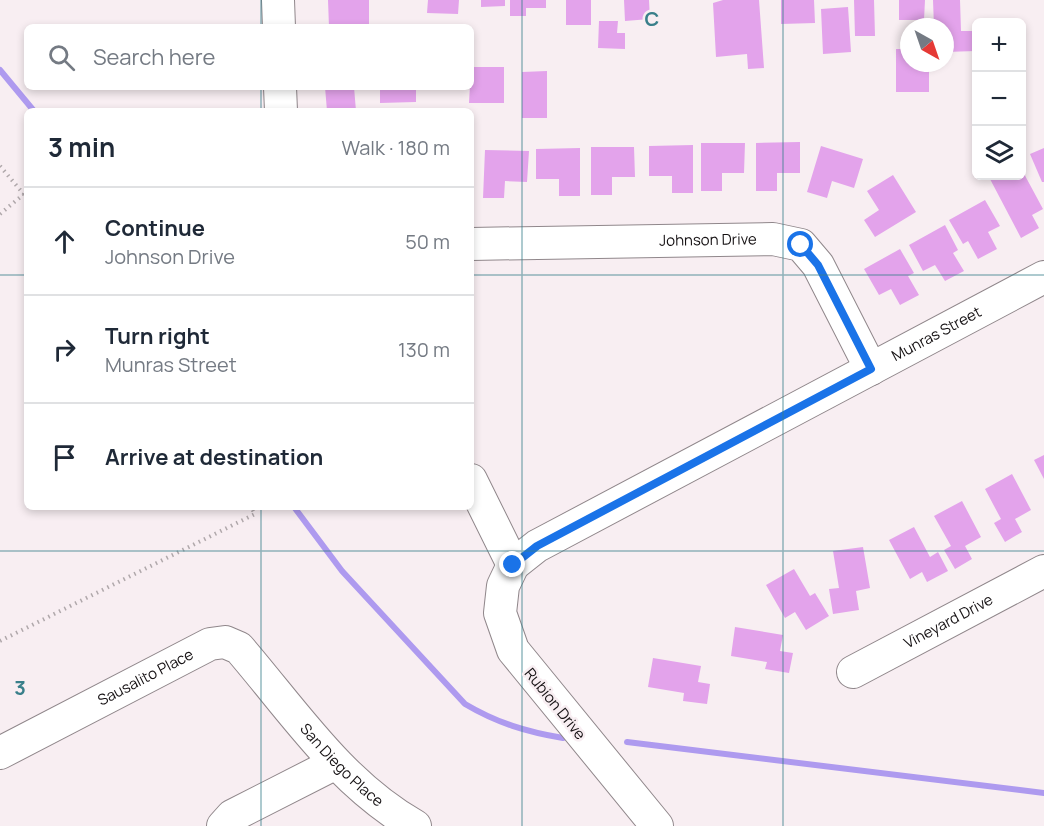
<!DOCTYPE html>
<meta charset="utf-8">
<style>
:root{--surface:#fff;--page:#f6f6f7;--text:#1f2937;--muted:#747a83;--line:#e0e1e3}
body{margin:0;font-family:Manrope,sans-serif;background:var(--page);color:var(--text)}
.controls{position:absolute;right:18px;top:18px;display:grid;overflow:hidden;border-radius:9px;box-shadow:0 3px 9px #0003}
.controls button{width:54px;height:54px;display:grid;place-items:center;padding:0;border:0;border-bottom:2px solid var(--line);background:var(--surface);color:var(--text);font:30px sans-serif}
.compass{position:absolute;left:900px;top:18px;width:54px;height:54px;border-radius:50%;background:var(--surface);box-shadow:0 3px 9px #0003;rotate:140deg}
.stop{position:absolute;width:18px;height:18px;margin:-14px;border:4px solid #1a73e8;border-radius:50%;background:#fff}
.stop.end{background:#1a73e8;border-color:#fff;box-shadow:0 2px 6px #0008}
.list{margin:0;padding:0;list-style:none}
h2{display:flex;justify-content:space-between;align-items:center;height:78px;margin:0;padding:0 24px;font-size:26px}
h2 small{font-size:20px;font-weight:400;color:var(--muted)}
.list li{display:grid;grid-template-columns:39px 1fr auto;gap:18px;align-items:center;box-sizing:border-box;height:108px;padding:0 24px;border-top:2px solid var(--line)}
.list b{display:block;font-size:22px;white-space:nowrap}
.list p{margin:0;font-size:20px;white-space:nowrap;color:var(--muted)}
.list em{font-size:20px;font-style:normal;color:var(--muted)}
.icon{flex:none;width:33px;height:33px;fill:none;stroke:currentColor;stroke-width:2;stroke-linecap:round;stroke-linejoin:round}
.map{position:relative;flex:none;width:1044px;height:826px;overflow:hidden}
.search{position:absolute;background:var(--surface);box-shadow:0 3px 9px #0003;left:24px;top:24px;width:450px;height:66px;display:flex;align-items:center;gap:15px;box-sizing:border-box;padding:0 21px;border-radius:9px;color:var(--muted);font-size:22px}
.panel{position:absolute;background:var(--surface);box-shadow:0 3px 9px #0003;left:24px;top:108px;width:450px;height:402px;border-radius:9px}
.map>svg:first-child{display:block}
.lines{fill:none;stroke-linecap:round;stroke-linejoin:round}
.stream{stroke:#ae9aef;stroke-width:6}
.building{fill:#e3a3eb}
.minor-casing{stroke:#90878b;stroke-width:34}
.path{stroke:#b0a8ab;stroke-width:4;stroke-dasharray:1.5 4.5;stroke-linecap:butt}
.minor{stroke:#fff;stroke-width:32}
.route{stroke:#1a73e8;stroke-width:8}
.grid{fill:none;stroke:#397f8a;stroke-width:1.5;stroke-opacity:0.55}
.labels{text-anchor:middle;stroke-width:5;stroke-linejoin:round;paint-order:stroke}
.street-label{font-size:15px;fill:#151113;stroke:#f8eef2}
.grid-label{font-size:20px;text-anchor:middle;font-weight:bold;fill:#397f8a;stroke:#f8eef2;stroke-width:5;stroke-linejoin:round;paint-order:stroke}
</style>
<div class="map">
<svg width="1044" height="826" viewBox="0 0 1044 826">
<rect width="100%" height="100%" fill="#f8eef2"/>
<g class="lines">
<path class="stream" d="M0 70 34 111
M294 507 342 571 465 704C497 723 527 732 563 738
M627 742 1044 793"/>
</g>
<path class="building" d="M328 0H369V27H329Z
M428 0H459L458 14 427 13Z
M481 0H505V6L481 7Z
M510 0H546V8H526V16H510Z
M566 0H591V25H566Z
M624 0H649L650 19 625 21Z
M723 0H759L764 68 748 69 747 54 716 57 713 3Z
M781 0H814L815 23 781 24Z
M854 0H874L875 36H855Z
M899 0H925L924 20H899Z
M933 0H960L961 31H976V51L945 52V27H934Z
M848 7 851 52 823 54 821 9Z
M599 21H618L617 33H625V49L598 48Z
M386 24H415V27H386Z
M896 49H909V63H929V92H896Z
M471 67H504V103H469Z
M547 71V118H522V72Z
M325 87H354L356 111H327Z
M380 87H416V102L380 103Z
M800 142V173H777V191H756V143Z
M701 143H745L744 173H722V191H701Z
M693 145V193H672V176H649V146Z
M821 146 863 159 854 188 832 181 827 198 807 192Z
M591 147H634L635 177H612V195H591Z
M580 148V196H559V179H536V149Z
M1044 148V182H1042L1030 154Z
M471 150H474V198H471Z
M485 150 529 151 527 182 505 181 504 198H483Z
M1022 170 1043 209 1032 215 1039 228 1021 238 990 179 997 176H1022Z
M893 175 916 212 875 237 864 220 879 210 867 191Z
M985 200 1000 226 988 232 997 249 978 259 968 241 963 244 949 220Z
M945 225 958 250 953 253 964 271 945 281 935 265 923 271 909 245Z
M900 249 914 273 908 276 919 295 900 305 891 289 879 295 864 269Z
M1044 455V479L1034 460Z
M1012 474 1031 510 1015 519 1022 532 1005 542 994 523 1001 519 985 489Z
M962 501 981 537 965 546 972 559 955 569 944 550 951 546 934 516Z
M914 527 930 557 938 552 948 571 927 582 922 572 910 579 889 540Z
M863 547 870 588 856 591 859 610 833 614 829 589 839 588 833 551Z
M794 569 810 596 815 593 829 616 806 630 795 612 785 618 766 585Z
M735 627 783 635 780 651 793 653 789 673 765 669 767 662 731 656Z
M653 658 701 666 698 682 710 684 707 704 683 701 684 693 648 687Z"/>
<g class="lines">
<g class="minor-casing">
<g id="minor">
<path d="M278 0 279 27"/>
<path d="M280 87 281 111"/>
<path id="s1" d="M471 244 773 239 801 245 818 265 871 369"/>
<path d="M471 480 513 565"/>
<path id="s2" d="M853 672 1044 571"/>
<path id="s3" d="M0 753 210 644 225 642 239 648C294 712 341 784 415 826"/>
<path d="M223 826 232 816 334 764"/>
<path id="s4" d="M657 826 513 650 500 613 503 586 513 565 537 546 1044 277"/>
</g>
</g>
<path class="path" d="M0 166 27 198
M0 214 24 194
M0 641 255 514 251 507"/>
<use href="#minor" class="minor"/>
</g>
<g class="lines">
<path class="route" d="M513 565 537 546 871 369 818 265 801 245"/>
</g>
<path class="grid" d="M261 0V27M522 0V826M783 0V826M261 87V111M0 275H27M471 275H1044M261 507V826M0 551H1044"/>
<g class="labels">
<g class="street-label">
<text dy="5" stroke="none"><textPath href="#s1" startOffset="237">Johnson Drive</textPath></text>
<text dy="5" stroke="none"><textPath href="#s4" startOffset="800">Munras Street</textPath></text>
<text dy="5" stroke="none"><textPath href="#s2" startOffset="108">Vineyard Drive</textPath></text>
<text dy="5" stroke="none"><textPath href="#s3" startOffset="164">Sausalito Place</textPath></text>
<text transform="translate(555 704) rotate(51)" y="5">Rubion Drive</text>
<text dy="5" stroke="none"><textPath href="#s3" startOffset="423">San Diego Place</textPath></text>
</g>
</g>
<g class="grid-label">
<text x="652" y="26">C</text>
<text x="20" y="695">3</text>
</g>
</svg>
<div class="controls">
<button>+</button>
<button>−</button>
<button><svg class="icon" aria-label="layers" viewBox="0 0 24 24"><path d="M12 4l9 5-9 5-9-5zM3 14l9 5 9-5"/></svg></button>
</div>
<svg class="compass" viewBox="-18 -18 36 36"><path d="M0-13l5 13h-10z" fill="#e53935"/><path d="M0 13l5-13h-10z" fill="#747a83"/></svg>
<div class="stop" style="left:801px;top:245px"></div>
<div class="stop end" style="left:513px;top:565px"></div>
<div class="search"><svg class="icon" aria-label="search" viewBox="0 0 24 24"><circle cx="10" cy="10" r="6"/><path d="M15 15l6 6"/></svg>Search here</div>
<section class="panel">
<h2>3 min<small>Walk · 180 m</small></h2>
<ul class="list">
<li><svg class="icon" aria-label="ahead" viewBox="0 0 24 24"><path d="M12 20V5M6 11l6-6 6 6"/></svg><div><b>Continue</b><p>Johnson Drive</p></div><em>50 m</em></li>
<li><svg class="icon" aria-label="right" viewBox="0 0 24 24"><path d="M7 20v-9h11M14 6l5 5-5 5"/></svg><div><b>Turn right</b><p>Munras Street</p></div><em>130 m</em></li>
<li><svg class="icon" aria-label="arrive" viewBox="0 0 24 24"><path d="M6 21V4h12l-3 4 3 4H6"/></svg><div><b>Arrive at destination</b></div></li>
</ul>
</section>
</div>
